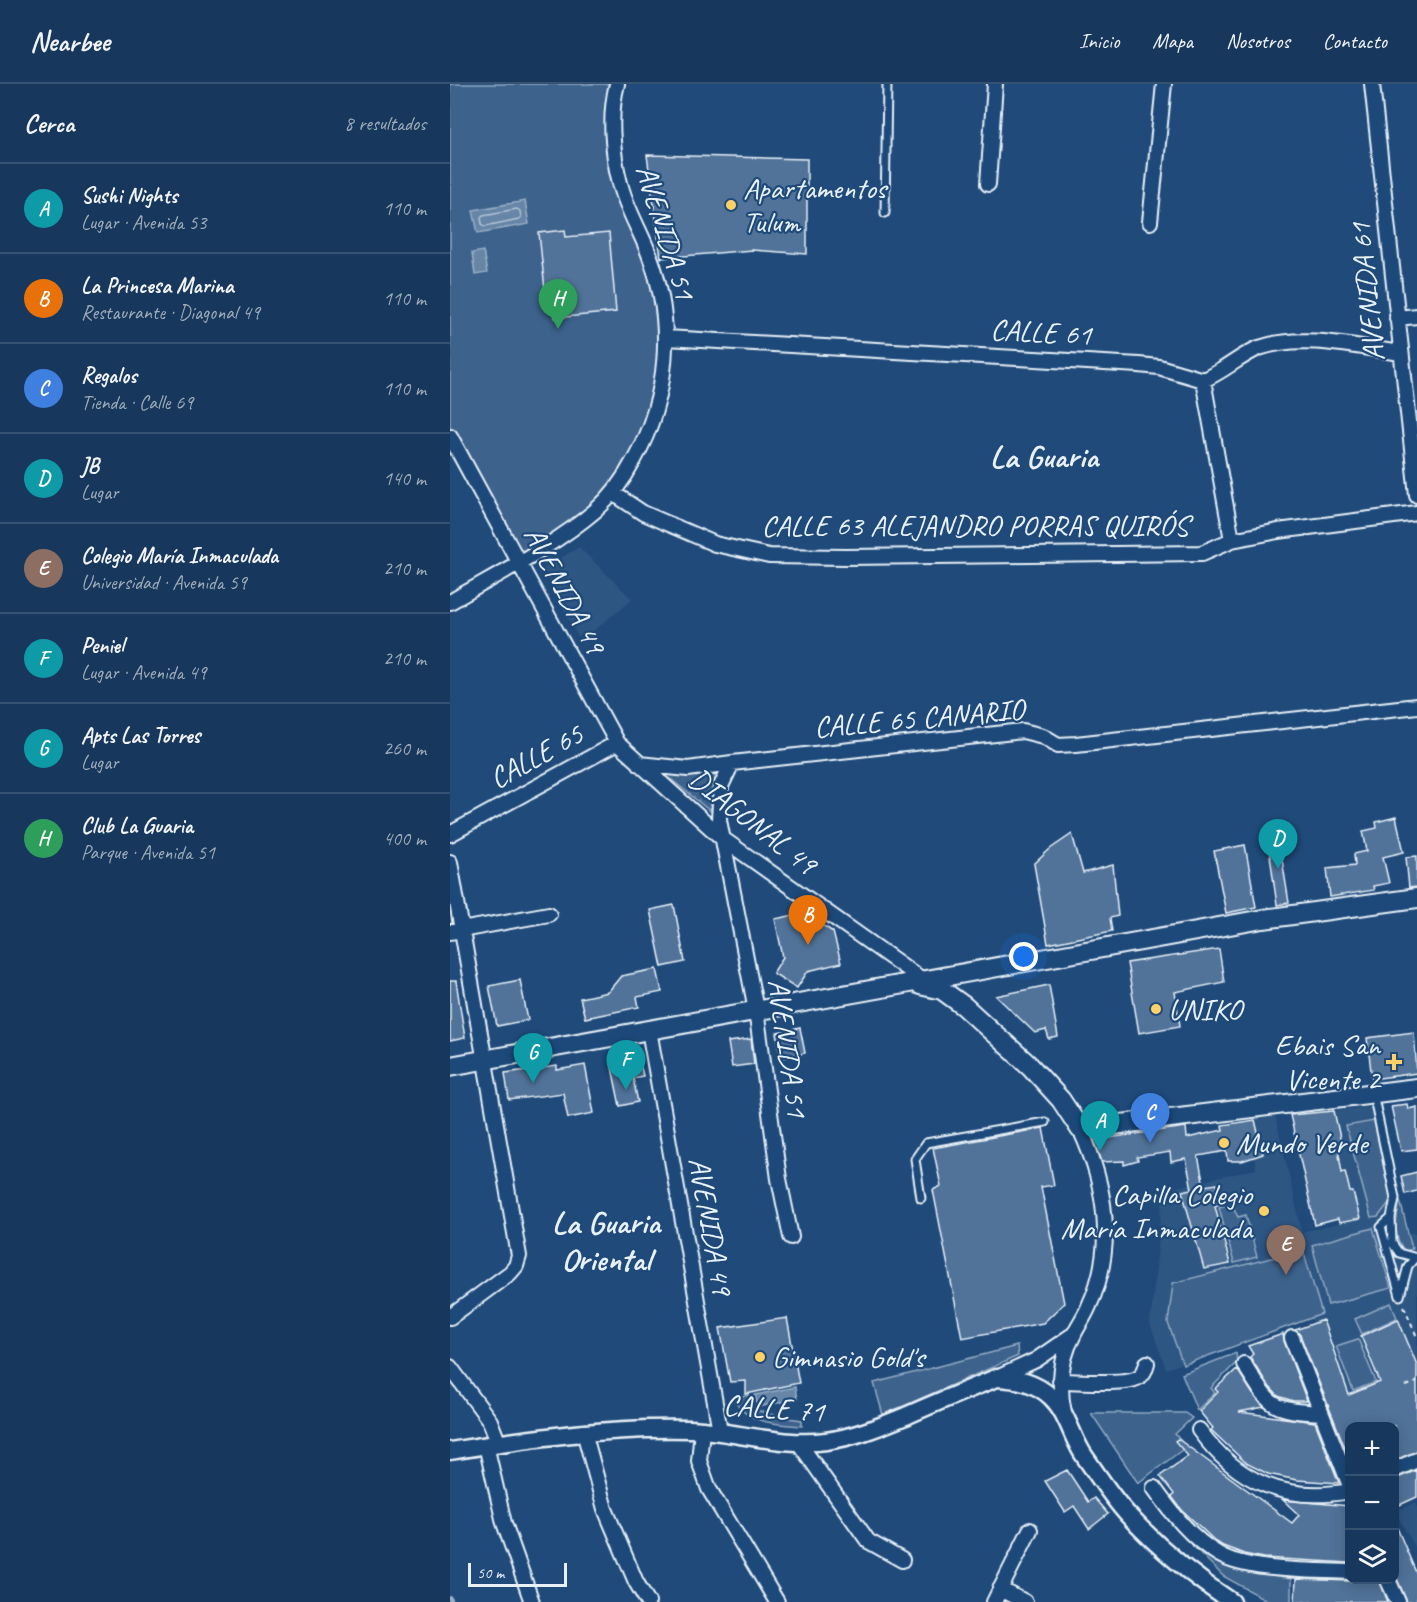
<!DOCTYPE html>
<html lang="es">
<meta charset="utf-8">
<style>
:root{--surface:#17385c;--page:#244365;--text:#f1f3f6;--muted:#9eacbb;--line:#365272;--accent:#ffd166}
body{margin:0;font-family:Caveat,sans-serif;background:var(--page);color:var(--text)}
.controls{position:absolute;right:18px;bottom:18px;display:grid;overflow:hidden;border-radius:12px;box-shadow:0 3px 15px #0003}
.controls button{width:54px;height:54px;display:grid;place-items:center;padding:0;border:0;border-bottom:2px solid var(--line);background:var(--surface);color:var(--text);font:30px sans-serif}
.scale{position:absolute;left:18px;bottom:15px;width:99px;box-sizing:border-box;padding-left:6px;border:3px solid #e8f1f8;border-top:0;font-size:16px;line-height:21px;white-space:nowrap;color:#e8f1f8;-webkit-text-stroke:4px #1f4a7a;paint-order:stroke}
.you{position:absolute;left:574px;top:873px;width:21px;height:21px;margin:-15px;border:4px solid #fff;border-radius:50%;background:#1a73e8;box-shadow:0 0 0 9px #1a73e833}
.badge{display:grid;place-items:center;width:39px;height:39px;border-radius:50%;background:var(--accent);color:#fff;font-size:20px;font-weight:700}
.pin{position:absolute;translate:-50% -50px;filter:drop-shadow(0 2px 3px #0008)}
.pin::after{content:'';position:absolute;top:32px;width:21px;height:18px;background:inherit;clip-path:polygon(0 0,100% 0,50% 100%)}
.list{margin:0;padding:0;list-style:none}
h2{display:flex;justify-content:space-between;align-items:center;height:78px;margin:0;padding:0 24px;font-size:26px}
h2 small{font-size:20px;font-weight:400;color:var(--muted)}
.list li{display:grid;grid-template-columns:39px 1fr auto;gap:18px;align-items:center;box-sizing:border-box;height:90px;padding:0 24px;border-top:2px solid var(--line)}
.list b{display:block;font-size:22px;white-space:nowrap}
.list p{margin:0;font-size:20px;white-space:nowrap;color:var(--muted)}
.list em{font-size:20px;font-style:normal;color:var(--muted)}
.icon{flex:none;width:33px;height:33px;fill:none;stroke:currentColor;stroke-width:2;stroke-linecap:round;stroke-linejoin:round}
.map{position:relative;flex:none;width:967px;height:1518px;overflow:hidden}
header{display:flex;align-items:center;gap:36px;box-sizing:border-box;height:84px;padding:0 30px;background:var(--surface);border-bottom:2px solid var(--line)}
header strong{font-size:28px}
nav{display:flex;gap:33px;margin-inline-start:auto;font-size:21px}
main{display:flex}
aside{flex:1;background:var(--surface)}
.map>svg:first-child{display:block}
.built{fill:#2e5683}
.green{fill:#3c628c;stroke:#92aac2;stroke-width:1.5}
.water{fill:#6685a7;stroke:#9ab0c7;stroke-width:1.5}
.lines{fill:none;stroke-linecap:round;stroke-linejoin:round}
.shore{stroke:#b4c6d8;stroke-width:1.5}
.stream{stroke:#9ab0c7;stroke-width:4}
.building{fill:#517399;stroke:#e8f1f8;stroke-width:1.5}
.service-casing{stroke:#e8f1f8;stroke-width:11}
.minor-casing{stroke:#e8f1f8;stroke-width:18}
.tertiary-casing{stroke:#e8f1f8;stroke-width:21}
.secondary-casing{stroke:#e8f1f8;stroke-width:22}
.path{stroke:#e8f1f8;stroke-width:2;stroke-dasharray:4.5 4.5;stroke-linecap:butt}
.service{stroke:#1f4a7a;stroke-width:7}
.minor{stroke:#1f4a7a;stroke-width:14}
.tertiary{stroke:#1f4a7a;stroke-width:16}
.secondary{stroke:#1f4a7a;stroke-width:18}
.poi-dot{fill:#ffd166;stroke:#1f4a7a;stroke-width:2}
.labels{text-anchor:middle;stroke-width:4.5;stroke-linejoin:round;paint-order:stroke}
.poi-label{font-size:30px;fill:#e8f1f8;stroke:#1f4a7a;text-anchor:start}
.street-label{font-size:30px;fill:#e8f1f8;stroke:#1f4a7a}
.neighbourhood-label{font-size:32px;font-weight:bold;fill:#e8f1f8;stroke:#1f4a7a}
</style>
<header>
<strong>Nearbee</strong>
<nav><a>Inicio</a><a>Mapa</a><a>Nosotros</a><a>Contacto</a></nav>
</header>
<main>
<aside>
<h2>Cerca<small>8 resultados</small></h2>
<ul class="list">
<li><span class="badge" style="background:#0f9aa8">A</span><div><b>Sushi Nights</b><p>Lugar · Avenida 53</p></div><em>110 m</em></li>
<li><span class="badge" style="background:#e8710a">B</span><div><b>La Princesa Marina</b><p>Restaurante · Diagonal 49</p></div><em>110 m</em></li>
<li><span class="badge" style="background:#3f7fe0">C</span><div><b>Regalos</b><p>Tienda · Calle 69</p></div><em>110 m</em></li>
<li><span class="badge" style="background:#0f9aa8">D</span><div><b>JB</b><p>Lugar</p></div><em>140 m</em></li>
<li><span class="badge" style="background:#8d6e63">E</span><div><b>Colegio María Inmaculada</b><p>Universidad · Avenida 59</p></div><em>210 m</em></li>
<li><span class="badge" style="background:#0f9aa8">F</span><div><b>Peniel</b><p>Lugar · Avenida 49</p></div><em>210 m</em></li>
<li><span class="badge" style="background:#0f9aa8">G</span><div><b>Apts Las Torres</b><p>Lugar</p></div><em>260 m</em></li>
<li><span class="badge" style="background:#2e9e5b">H</span><div><b>Club La Guaria</b><p>Parque · Avenida 51</p></div><em>400 m</em></li>
</ul>
</aside>
<div class="map">
<svg width="967" height="1518" viewBox="0 0 967 1518">
<rect width="100%" height="100%" fill="#1f4a7a"/>
<filter id="ink" filterUnits="userSpaceOnUse"><feTurbulence type="fractalNoise" baseFrequency=".0167" numOctaves="2"/><feDisplacementMap in="SourceGraphic" scale="12" xChannelSelector="R" yChannelSelector="G"/><feConvolveMatrix kernelMatrix="1 2 1 2 8 2 1 2 1" color-interpolation-filters="sRGB"/></filter>
<g filter="url(#ink)">
<path class="built" d="M129 463 182 515 146 545 128 553 93 485Z
M924 1023 957 1149H967V1321L921 1342H900L861 1234 716 1285 700 1240 714 1106 806 1085 798 1036 825 1031 852 1148 902 1137 874 1027Z
M967 1418V1467L945 1427Z"/>
<path class="green" d="M0 0H167L164 69 206 190 211 303 163 409 69 478 0 352Z
M216 691 267 692 261 709 260 727Z
M924 1037 942 1115 928 1133 921 1134 896 1042Z
M950 1116 962 1165 955 1167C941 1152 947 1134 950 1116Z
M782 1120 788 1133 796 1131 807 1173 784 1179 769 1123Z
M923 1144 941 1204 878 1221 862 1161Z
M853 1166 872 1230 733 1281 718 1239 723 1199Z
M941 1219 947 1234 912 1250 905 1235Z
M908 1255 926 1298 903 1307 886 1262Z
M567 1262 568 1272 433 1331 424 1299Z
M786 1269 787 1278 761 1304 765 1309 747 1326 732 1290Z
M299 1311 302 1325 331 1333 352 1336V1342C328 1340 295 1340 284 1315Z
M641 1329H735L742 1334 725 1350 736 1363 688 1399Z
M701 1409 765 1474 801 1489 841 1495V1518H820L773 1492 740 1459 702 1414Z"/>
<path class="water" d="M75 117 79 140 28 149 23 126Z
M33 167 37 189 25 191 22 169Z
M345 1303 347 1315 308 1323 305 1311Z"/>
<g class="lines">
<path class="shore" d="M67 125 70 127 71 133 69 135 35 142 32 140 31 133 33 131Z"/>
<path class="stream" d="M0 1514 2 1518"/>
</g>
<path class="building" d="M197 71 357 75V170L302 166 211 174Z
M115 146 116 153 159 149 166 228 105 234 104 225H97L89 149Z
M946 733 954 768 933 773 939 799 923 802 924 806 880 813 877 784 905 781 904 770 917 767 913 747 927 744 926 738Z
M622 750 633 789 663 781 668 832 660 834 662 847 598 860 584 780 600 765Z
M828 750 839 819 827 821 817 751Z
M795 761 806 823 776 829 764 767Z
M967 772V803L959 804 956 773Z
M224 821 235 878 212 883 200 826Z
M354 829 383 848 391 879 358 887 347 904 323 889 333 873 325 835Z
M769 865 774 898 725 908 730 942 689 949 677 879Z
M207 885 212 908 187 913 189 923 135 934 130 914 158 908 171 892Z
M70 896 78 936 47 942 39 902Z
M0 897H6L15 954 0 957Z
M599 901 608 953 599 955 596 946 585 949 546 912Z
M350 944 355 969 331 974 327 949Z
M964 948 967 989 922 995 917 954Z
M301 955 304 980 282 983 278 958Z
M181 970 189 974 193 992 183 994 188 1018 170 1022 160 974Z
M135 981 144 1029 118 1034 113 1009 59 1016 55 989 107 982V986Z
M957 1020 958 1025 967 1023V1065L951 1067 941 1022Z
M884 1027 892 1063 888 1064 892 1088 895 1087 900 1108H903L910 1135 889 1139 888 1135 865 1141 840 1031Z
M805 1036 813 1070 792 1077H778L777 1067 748 1072 754 1102 767 1100 771 1119 765 1122 780 1180 754 1185 732 1107 742 1105 736 1075 721 1078 720 1068 687 1073 688 1077 674 1081V1077L652 1078 644 1056 736 1043 737 1054 773 1046 772 1041Z
M593 1044 604 1101 591 1103 614 1219 593 1239 512 1254 483 1106 491 1102 483 1064Z
M967 1088V1107L955 1110 951 1092Z
M337 1234 349 1299 296 1310V1297L280 1298 270 1244Z
M948 1235 967 1281V1367L945 1376V1342H900V1376L850 1251 845 1246 873 1236 899 1311 930 1298 911 1252Z
M833 1250 834 1257 857 1317H843L828 1312 817 1300 800 1273 803 1270 798 1262Z
M787 1285 803 1310 814 1323 789 1328 865 1338 889 1399 847 1396 818 1390 796 1379 761 1346 763 1344 749 1327 768 1308 765 1305Z
M728 1355 842 1439 849 1431 833 1416 900 1422V1479L814 1474 794 1470 773 1462 764 1456 732 1426 722 1413 724 1410 710 1392 738 1372 725 1357Z
M617 1386 638 1418 644 1414 658 1430 639 1445 624 1422 615 1428 595 1397Z
M967 1386V1413L945 1423V1395Z
M945 1439 967 1491V1518H957L945 1490Z
M846 1495 900 1497 929 1496 938 1518H845Z"/>
<g class="lines">
<g class="service-casing">
<path id="service" d="M435 129 437 0
M923 1009 945 1114 941 1134 942 1159 949 1169 967 1174
M471 1114 465 1075 476 1059 595 1038
M941 1134 931 1143 950 1212 958 1182 964 1175"/>
</g>
<g class="minor-casing">
<path id="minor" d="M922 0 967 411
M538 100 545 0
M700 138 714 0
M947 234 967 232
M216 254 689 281 709 283 753 296C773 288 791 271 809 264 852 249 906 263 951 269
M753 296 782 456
M0 352 167 659 273 755 474 897
M163 409 193 429 265 460 319 472 396 473 752 469 782 456 828 447 967 429
M0 518C48 490 104 462 146 426 162 412 174 395 184 376 219 313 225 238 199 170 190 146 176 124 170 99 162 69 159 30 167 0
M282 679 271 702 269 736 306 926 329 1095 341 1153
M189 680 238 685 282 679 573 647 593 652 608 661 626 660 967 622
M0 750 167 659
M0 778 69 1172 66 1182 60 1189 0 1233
M0 848 99 830
M199 946 270 1347
M842 1254 900 1402
M794 1280C821 1323 819 1326 871 1329
M0 1283 40 1337 49 1360
M549 1293 586 1276 621 1252
M610 1297C628 1297 673 1301 687 1294 694 1290 695 1286 697 1279
M614 1329C608 1301 610 1275 624 1250 629 1240 635 1232 639 1222 666 1164 656 1101 630 1045
M252 1346 249 1377 259 1405 327 1518
M749 1346C787 1398 835 1419 900 1407
M134 1348 155 1425 186 1498 198 1518
M349 1359 418 1457 452 1476
M36 1361 54 1439 82 1518
M944 1386 967 1376
M704 1404C722 1429 741 1454 768 1470 797 1488 865 1486 900 1488
M938 1496 948 1518
M550 1505 575 1518
M544 1518 580 1446"/>
</g>
<g class="tertiary-casing">
<path id="tertiary" d="M0 1367C79 1354 159 1343 240 1345 284 1347 334 1363 376 1357 405 1353 431 1342 458 1331 487 1318 517 1306 546 1294 568 1295 585 1298 601 1313 618 1329 622 1355 635 1373 649 1393 663 1415 679 1432 710 1465 745 1494 782 1518"/>
</g>
<g class="secondary-casing">
<path id="secondary" d="M470 901 492 906 514 922 580 982 611 1016 630 1045 967 1004
M0 982 813 835 967 814"/>
</g>
<path class="path" d="M954 1222 967 1253
M956 1302 967 1298"/>
<use href="#service" class="service"/>
<use href="#minor" class="minor"/>
<use href="#tertiary" class="tertiary"/>
<use href="#secondary" class="secondary"/>
</g>
</g>
<g class="poi-dot">
<circle cx="281" cy="121" r="6"/>
<circle cx="706" cy="925" r="6"/>
<path d="M941 969h6v6h6v6h-6v6h-6v-6h-6v-6h6z"/>
<circle cx="774" cy="1059" r="6"/>
<circle cx="814" cy="1127" r="6"/>
<circle cx="310" cy="1273" r="6"/>
</g>
<g class="labels">
<g class="poi-label">
<text x="293" y="114">Apartamentos<tspan x="293" dy="34">Tulum</tspan></text>
<text x="718" y="935">UNIKO</text>
<text x="930" y="971" text-anchor="end">Ebais San<tspan x="930" dy="34">Vicente 2</tspan></text>
<text x="786" y="1069">Mundo Verde</text>
<text x="802" y="1120" text-anchor="end">Capilla Colegio<tspan x="802" dy="34">María Inmaculada</tspan></text>
<text x="322" y="1283">Gimnasio Gold's</text>
</g>
<g class="street-label">
<text transform="translate(216 148) rotate(73)" y="10">AVENIDA 51</text>
<text transform="translate(917 208) rotate(-96)" y="10">AVENIDA 61</text>
<text transform="translate(591 248) rotate(3)" y="10">CALLE 61</text>
<text x="525" y="451">CALLE 63 ALEJANDRO PORRAS QUIRÓS</text>
<text transform="translate(115 506) rotate(62)" y="10">AVENIDA 49</text>
<text transform="translate(469 634) rotate(-5)" y="10">CALLE 65 CANARIO</text>
<text transform="translate(86 672) rotate(-29)" y="10">CALLE 65</text>
<text transform="translate(303 737) rotate(38)" y="10">DIAGONAL 49</text>
<text transform="translate(338 964) rotate(82)" y="10">AVENIDA 51</text>
<text transform="translate(261 1142) rotate(80)" y="10">AVENIDA 49</text>
<text transform="translate(324 1324) rotate(4)" y="10">CALLE 71</text>
</g>
<g class="neighbourhood-label">
<text x="594" y="383">La Guaria</text>
<text x="156" y="1149">La Guaria<tspan x="156" dy="37">Oriental</tspan></text>
</g>
</g>
</svg>
<div class="controls">
<button>+</button>
<button>−</button>
<button><svg class="icon" aria-label="layers" viewBox="0 0 24 24"><path d="M12 4l9 5-9 5-9-5zM3 14l9 5 9-5"/></svg></button>
</div>
<div class="scale">50 m</div>
<div class="you"></div>
<div class="pin badge" style="left:650px;top:1067px;background:#0f9aa8">A</div>
<div class="pin badge" style="left:358px;top:861px;background:#e8710a">B</div>
<div class="pin badge" style="left:700px;top:1059px;background:#3f7fe0">C</div>
<div class="pin badge" style="left:828px;top:785px;background:#0f9aa8">D</div>
<div class="pin badge" style="left:836px;top:1191px;background:#8d6e63">E</div>
<div class="pin badge" style="left:176px;top:1006px;background:#0f9aa8">F</div>
<div class="pin badge" style="left:83px;top:999px;background:#0f9aa8">G</div>
<div class="pin badge" style="left:108px;top:245px;background:#2e9e5b">H</div>
</div>
</main>
